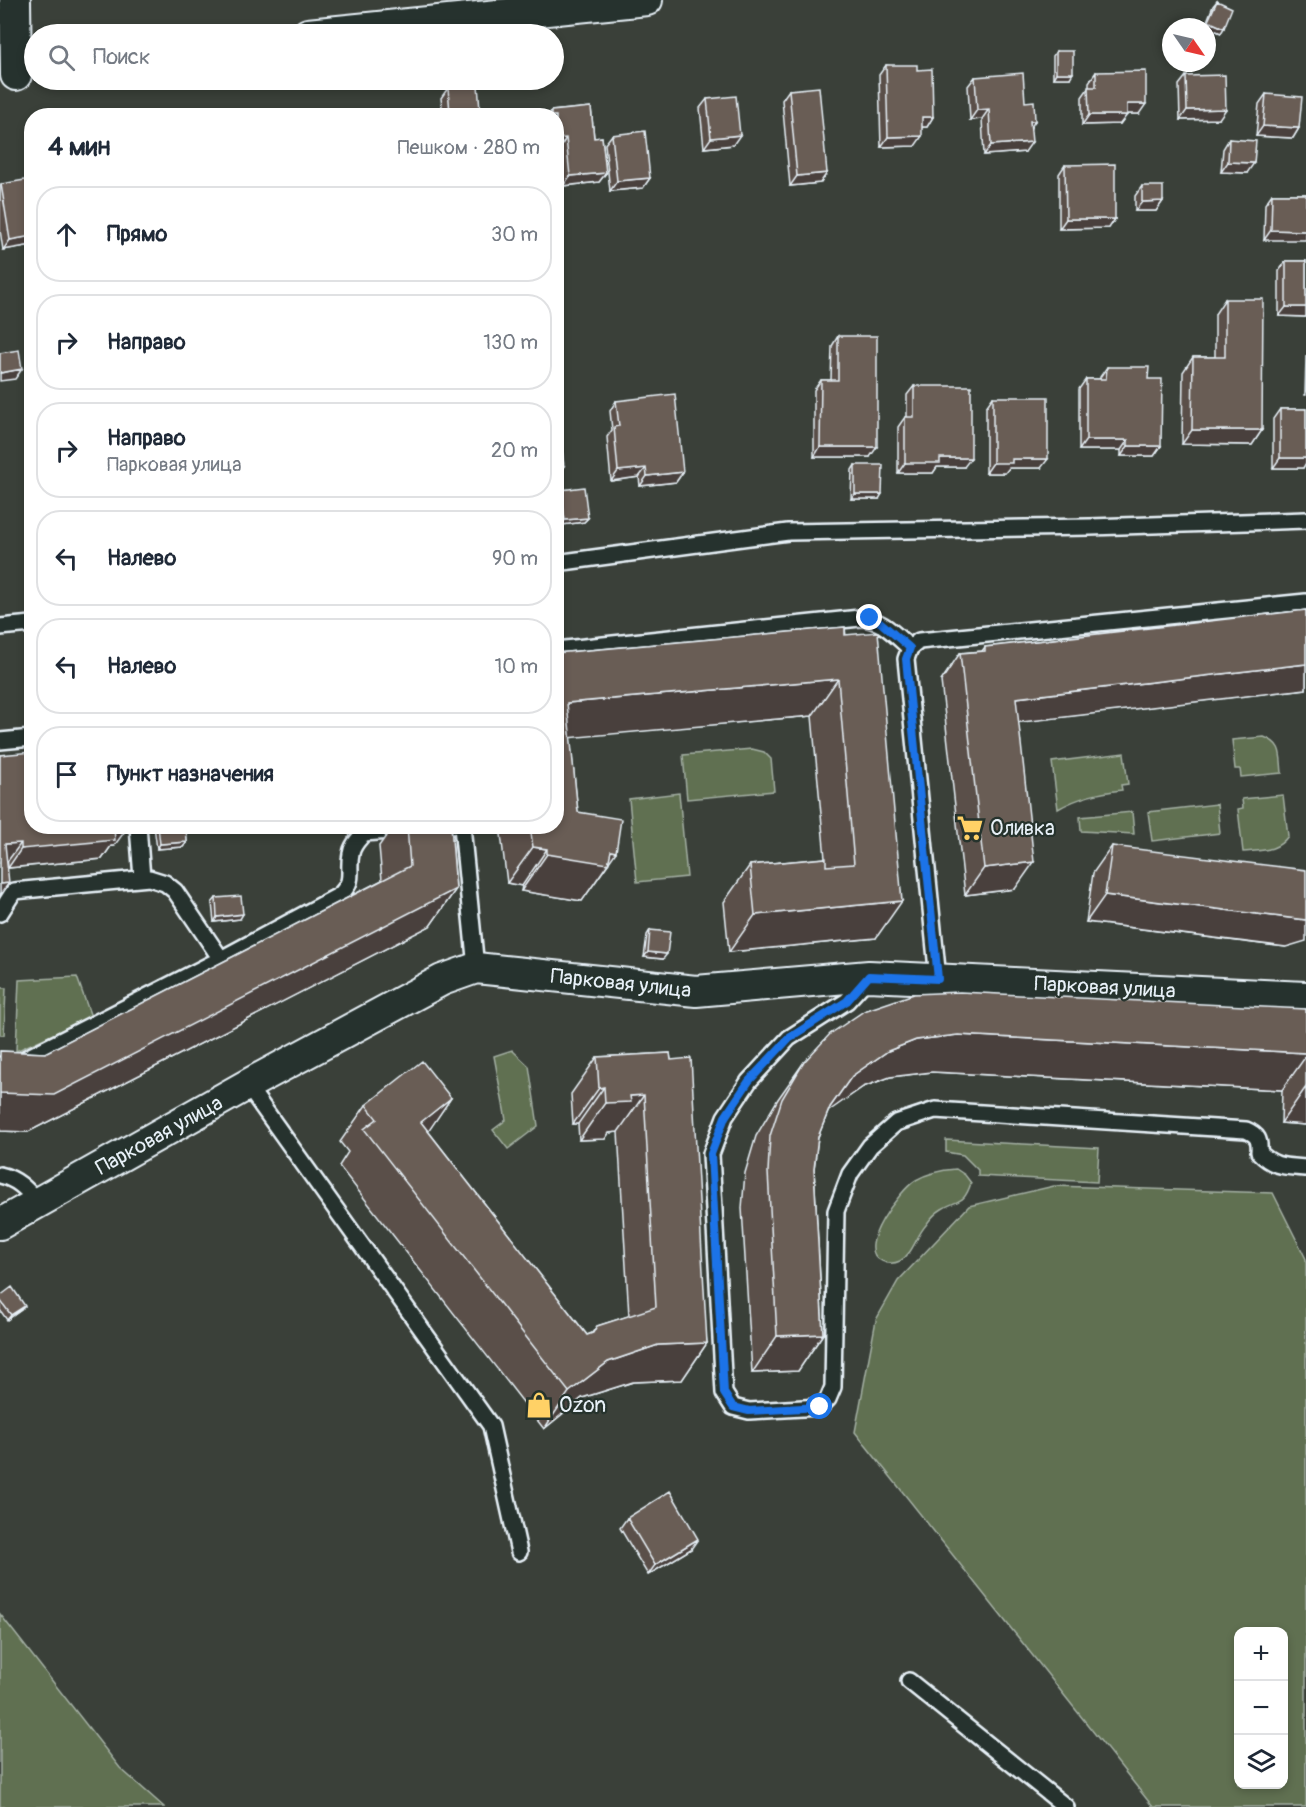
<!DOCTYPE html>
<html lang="ru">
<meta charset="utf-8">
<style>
:root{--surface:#fff;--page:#f2f2f3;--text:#1f2937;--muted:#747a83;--line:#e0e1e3}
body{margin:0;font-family:Pangolin,sans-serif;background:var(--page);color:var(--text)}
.controls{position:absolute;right:18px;bottom:18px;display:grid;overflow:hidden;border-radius:12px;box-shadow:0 3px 9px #0003}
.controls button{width:54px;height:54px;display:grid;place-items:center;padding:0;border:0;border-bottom:2px solid var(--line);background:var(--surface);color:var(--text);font:30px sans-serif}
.compass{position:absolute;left:1162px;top:18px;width:54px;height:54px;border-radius:50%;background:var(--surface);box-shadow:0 3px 9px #0003;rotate:124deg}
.stop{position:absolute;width:18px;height:18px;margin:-14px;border:4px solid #1a73e8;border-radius:50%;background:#fff}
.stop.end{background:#1a73e8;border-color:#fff;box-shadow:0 2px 6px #0008}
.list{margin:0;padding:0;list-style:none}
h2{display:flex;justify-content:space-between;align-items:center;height:78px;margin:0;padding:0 24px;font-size:26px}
h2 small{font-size:20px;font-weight:400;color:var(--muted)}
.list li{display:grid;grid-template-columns:39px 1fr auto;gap:18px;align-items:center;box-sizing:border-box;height:96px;margin:0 12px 12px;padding:0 12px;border:2px solid var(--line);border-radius:24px}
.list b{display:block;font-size:22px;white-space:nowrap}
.list p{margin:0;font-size:20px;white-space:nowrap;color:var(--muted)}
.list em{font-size:20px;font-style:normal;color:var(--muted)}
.icon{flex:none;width:33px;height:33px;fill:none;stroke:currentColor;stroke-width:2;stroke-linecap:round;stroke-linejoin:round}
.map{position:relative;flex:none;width:1306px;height:1807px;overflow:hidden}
.search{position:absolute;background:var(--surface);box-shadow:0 3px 9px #0003;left:24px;top:24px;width:540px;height:66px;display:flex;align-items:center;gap:15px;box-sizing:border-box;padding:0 21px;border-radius:33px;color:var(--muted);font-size:22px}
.panel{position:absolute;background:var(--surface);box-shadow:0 3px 9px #0003;left:24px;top:108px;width:540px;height:726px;border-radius:24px}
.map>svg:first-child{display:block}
.green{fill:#606f51;stroke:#a4b0a4;stroke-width:1.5;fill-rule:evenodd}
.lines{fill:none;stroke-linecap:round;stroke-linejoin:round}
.lane-casing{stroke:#e8f1f8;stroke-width:20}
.street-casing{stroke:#e8f1f8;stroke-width:34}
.lane{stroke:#26332d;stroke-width:15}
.street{stroke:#26332d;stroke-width:30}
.wall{fill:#5a5049;stroke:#e8f1f8;stroke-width:1.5}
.shaded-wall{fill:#4a413c;stroke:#e8f1f8;stroke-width:1.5}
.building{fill:#695d55;stroke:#e8f1f8;stroke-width:1.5}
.route{stroke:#1a73e8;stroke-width:8}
.labels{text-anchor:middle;stroke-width:4.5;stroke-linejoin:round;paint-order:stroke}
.poi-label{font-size:21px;fill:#e8f1f8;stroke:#26332d;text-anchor:start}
.street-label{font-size:21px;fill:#e8f1f8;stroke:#26332d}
</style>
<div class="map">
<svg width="1306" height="1807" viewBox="0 0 1306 1807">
<rect width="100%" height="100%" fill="#3a4039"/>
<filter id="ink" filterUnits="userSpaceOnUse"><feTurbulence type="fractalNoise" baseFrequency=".0167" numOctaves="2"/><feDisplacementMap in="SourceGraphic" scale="12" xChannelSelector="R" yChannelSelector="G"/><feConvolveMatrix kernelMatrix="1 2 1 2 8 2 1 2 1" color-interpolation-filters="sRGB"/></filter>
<g filter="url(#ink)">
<path class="green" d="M1264 737C1283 744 1280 755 1282 773L1241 777 1240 769H1235L1232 740Z
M752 749 764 752 771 759 774 791 687 799 683 755Z
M1124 753 1128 784 1121 785 1122 790C1098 793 1079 797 1058 809L1052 762Z
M679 793 687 877 637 882 629 799Z
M1283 795 1288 836C1277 852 1261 850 1243 852L1238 809 1243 808 1242 799Z
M1217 804 1220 833 1152 841 1148 812Z
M1132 812 1134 834 1081 831 1080 817Z
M77 977 91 1017 16 1051 19 980Z
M0 988H6L4 1035H0Z
M512 1050 529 1066 538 1126 508 1149 493 1130 506 1120 494 1056Z
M946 1140 1099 1148 1097 1182 978 1176V1170L963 1155 946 1152Z
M956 1169 965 1175 971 1183C964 1205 958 1199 942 1209 937 1212 930 1219 926 1225 916 1236 913 1254 900 1261 894 1264 888 1264 882 1261 853 1250 901 1189 916 1180 928 1173 942 1170 956 1169Z
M1054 1186 1273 1193 1306 1259V1807H1153L855 1432 876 1320 898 1281 969 1206ZM1238 1632H1284V1784H1238Z
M0 1614 120 1768 164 1807H0Z"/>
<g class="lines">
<g class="lane-casing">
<path id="lane" d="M556 563 788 532 1090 527 1306 520
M0 627 32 624
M556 650 860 618C882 619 894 634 910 648
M0 741 32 738
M138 826 142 878
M462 826 476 968
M0 913 14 891 149 878 165 883 175 891 221 959
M867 979 847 1001 789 1038 749 1081 725 1117 711 1154 724 1393 733 1407 749 1411 820 1407 828 1399 833 1387 836 1211 850 1174 870 1146 896 1123 935 1110 1246 1130C1258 1135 1260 1140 1259 1152 1274 1168 1286 1166 1306 1168
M938 979 906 659 910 648 919 641 1306 602
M0 1065H13L221 959 340 895C356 879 347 872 351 854 352 845 359 839 364 833L452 826
M247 1085 491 1426 519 1552
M0 1175C18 1179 27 1190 39 1203
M909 1681 1066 1807"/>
</g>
<g class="street-casing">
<path id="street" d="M15 0 16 75
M308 34 647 0
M0 1224 247 1085 442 980 476 968 696 991 869 976 1306 997"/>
</g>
<use href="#lane" class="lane"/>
<use href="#street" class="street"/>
</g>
<path class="wall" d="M1217 1 1221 33 1205 26 1213 6Z
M1056 51 1070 78H1053V56Z
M886 65 917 70 933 117 927 127H922L915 146 881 147 879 75Z
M1096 72 1139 114H1127L1120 124 1082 125V97L1089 87V82Z
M1186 76 1219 119 1180 120 1179 85Z
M975 77 1025 102 1031 127 1025 152 984 155 982 119 970 120 968 86Z
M448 88 477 116H443L441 98Z
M789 90 827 173 820 183 790 186 782 100Z
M1266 94 1299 128 1293 138 1256 136 1259 104Z
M707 99 733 145 704 148 700 108Z
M591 107 594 138 602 137 606 173 599 182 563 186 560 148H556V116H548L551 111Z
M612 135 650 178 643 188 610 191 605 144Z
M1229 139 1247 173 1221 172 1223 149Z
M1065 165 1115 219 1109 228 1059 229V174Z
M1 184 32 245 3 250 0 230V185Z
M1142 186 1163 201 1156 211H1135V196Z
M1272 194H1306L1264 240 1265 204Z
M1286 261H1306V317L1279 316V271Z
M1225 299 1262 430 1252 445 1182 444 1183 372 1193 357H1215V314Z
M838 336 870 457H814V390L821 380H831L832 346Z
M1306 356V395H1305Z
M1107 367 1148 379 1161 446 1154 456H1121V450H1079V389L1086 379H1100V377Z
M914 386 964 467H937L933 473H898V427L905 417H907V395Z
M993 397 1041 468H1009L1005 473H986V407Z
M616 401 683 472 676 482 640 486 639 477 611 481 607 437 612 430 610 411Z
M1280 409H1306V463L1303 468H1273V419Z
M855 465 879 499H851L852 470Z
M561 490 588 518 584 522 562 525 558 495Z
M1306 610V689L1018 722 1015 889 965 895 941 681 960 653 982 651 985 647Z
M845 627 876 938 729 952 724 902 750 865 825 858 812 716 570 737 578 812 609 863 608 864 582 901 521 891 522 886 507 883 500 826H556V653Z
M0 755 114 846H111L102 859 8 868Z
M154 826H186L187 842 183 847 157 849Z
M393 826H451L456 889 430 926 28 1132 0 1131V1051L45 1053 382 880 379 846Z
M1112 846 1286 947 1086 922 1093 873Z
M216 898 240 919 214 922 212 903Z
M650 930 663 959 644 957 647 935Z
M1306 1009V1125L1281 1123 1282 1090 932 1072 890 1077 863 1087 829 1110 818 1137 814 1169 823 1334 798 1371 752 1373 742 1208 745 1173 756 1136 778 1099 804 1062Z
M670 1053 707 1343 682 1380 633 1382 582 1398 544 1429 339 1166 348 1152 340 1142 366 1105 451 1098 428 1131 587 1335 592 1333 597 1326 629 1316 618 1132 609 1133 605 1139 579 1140 578 1124H573L571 1094 597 1057Z
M0 1296 21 1310 7 1320 0 1310Z
M627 1518 691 1549 648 1575 620 1528Z"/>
<path class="shaded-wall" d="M1208 21 1224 28 1221 33 1205 26Z
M1056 73H1073L1070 78H1053Z
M1127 104H1146L1139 114H1120Z
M989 109 982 119 970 120 977 110Z
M1226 109 1219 119 1180 120 1187 110Z
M480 110 477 116H448L450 113Z
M1089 115H1127L1120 124 1082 125Z
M922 117H933L927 127H915Z
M1030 121H1035L1029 130Z
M1263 126 1299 128 1293 138 1256 136Z
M740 135 733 145 704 148 711 138Z
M922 136 915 146 881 147 888 137Z
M566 138 560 148H556V139Z
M1032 142 1025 152 984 155 991 145Z
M1228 162 1254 163 1247 173 1221 172Z
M606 173 599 182 563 186 570 176Z
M827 173 820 183 790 186 797 176Z
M650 178 643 188 610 191 617 181Z
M1163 201 1156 211H1135L1142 202Z
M1066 219H1115L1109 228 1059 229Z
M1271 230 1306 231V240H1264Z
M32 236V245L3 250 10 240Z
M1286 307H1306V317L1279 316Z
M22 369 15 379 0 381V373Z
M1192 430H1262L1252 445 1182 444Z
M1086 440H1128L1121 450H1079Z
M1128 446H1161L1154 456H1121Z
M820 447H877L870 457H814Z
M940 458H971L964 467H937L933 473H898L905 463Z
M1280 458H1306V463L1303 468H1273Z
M1012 459H1048L1041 468H1009L1005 473H986L993 463Z
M564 466 557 476H556V467Z
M646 468 639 477 611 481 618 471Z
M683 472 676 482 640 486 647 476Z
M855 494H882L879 499H851Z
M588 518 584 522 562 525 565 520Z
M1306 664V689L997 725 1016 698Z
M838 679 812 716 556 739 567 703Z
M128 827 114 846H111L102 859 8 868 21 849 114 828Z
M187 842 183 847 157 849 160 844Z
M21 843 7 862 0 863 5 844Z
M533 847 547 849 522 886 507 883Z
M611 851 616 852 582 901 521 891 547 854Z
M1034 862 1015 889 965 895 984 868Z
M9 883 0 895V884Z
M456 889 430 926 28 1132 0 1131V1093Z
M1105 895 1306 920V941L1286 947 1086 922Z
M902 901 876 938 729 952 755 915Z
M243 914 240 919 214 922 217 917Z
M648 952 667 954 663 959 644 957Z
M958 1035 1306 1053V1056L1282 1090 932 1072 890 1077 863 1087 826 1113 852 1076 888 1051 916 1040Z
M604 1087 578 1124H573L599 1088Z
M1306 1087V1125L1281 1123Z
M644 1095 618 1132 609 1133 605 1139 579 1140 605 1103 630 1096Z
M451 1098 426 1135 421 1122Z
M25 1306 21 1310 7 1320 11 1315Z
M823 1334 798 1371 752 1373 777 1336Z
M707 1343 682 1380 633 1382 582 1398 544 1429 569 1392 608 1362 658 1345Z
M698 1539 691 1549 648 1575 655 1565Z"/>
<path class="building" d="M1217 1 1232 8 1224 28 1208 21Z
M1056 51H1073V73H1056Z
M886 65H917V70L932 69 933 117H922V136L888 137Z
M1146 71V104H1127V115H1089L1088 87H1096V72Z
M1023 73 1025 102 1034 101 1035 121H1030L1032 142 991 145 989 109 977 110 975 77Z
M1225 75 1226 109 1187 110 1186 76Z
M478 85 480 110 450 113 448 88Z
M819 87 827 173 797 176 789 90Z
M1266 94 1302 97 1299 128 1263 126Z
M736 96 740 135 711 138 707 99Z
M591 107 594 138 602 137 606 173 570 176 566 138 556 139V116H551V111Z
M645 131 650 178 617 181 612 135Z
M1229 139 1256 141 1254 163 1228 162Z
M1115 164V219H1066L1065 165Z
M31 179 32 236 10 240 1 184Z
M1142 186H1163V201L1142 202Z
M1272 194H1306V231L1271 230Z
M1286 261H1306V307H1286Z
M1225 299H1263L1262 430H1192L1193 357H1225Z
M838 336H877V447H820L821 380H838Z
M19 350 22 369 0 373V353Z
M1107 367H1149L1148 379H1162L1161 446H1128V440H1086V379H1106Z
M914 386H971V458H940V463H905V417H914Z
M675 394 683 472 647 476 646 468 618 471 614 427 619 426 616 401Z
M993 397H1048V459H1012V463H993Z
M1280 409H1306V458H1280Z
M556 416H558L564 466 556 467Z
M855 465H883L882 494H855Z
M584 487 588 518 565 520 561 490Z
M1306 610V664L1016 698 1034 862 984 868 960 653 985 651V647Z
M845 627V635L878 632 902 901 755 915 750 865 826 858V866L854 864 838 679 567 703 578 812 621 819 616 852 611 851 608 864 547 854V849L533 847 530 826H556V653Z
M32 752V826L128 827 114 828 115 840 21 849V843L5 844 9 883 0 884V755Z
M158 826H186L187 842 160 844Z
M407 826H451L456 889 54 1095 0 1093V1051L45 1053 410 866Z
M1112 846 1306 870V920L1105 895Z
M241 896 243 914 217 917 216 898Z
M650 930 670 932 667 954 648 952Z
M960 992 1306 1009V1053L958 1035 916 1040 888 1051 852 1076 830 1107 818 1137 814 1169 823 1334 777 1336 768 1172 770 1136 782 1099 804 1062 830 1034 864 1011 914 994Z
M670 1053 671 1060 691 1058 707 1343 658 1345 608 1362 569 1392 364 1129 377 1119 366 1105 422 1061 451 1098 421 1122 587 1335 593 1333 597 1326 656 1307 644 1095 630 1096 631 1102 605 1103 604 1087 599 1088 597 1057Z
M12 1287 25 1306 11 1315 0 1300V1296Z
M670 1491 698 1539 655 1565 627 1518Z"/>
</g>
<g class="lines" filter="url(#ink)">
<path class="route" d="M820 1407 749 1411 733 1407 724 1393 711 1154 725 1117 749 1081 789 1038 847 1001 869 976 938 979 906 659 910 648 880 622 870 618"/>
</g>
<defs>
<g id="supermarket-bare" transform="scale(2.07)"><path d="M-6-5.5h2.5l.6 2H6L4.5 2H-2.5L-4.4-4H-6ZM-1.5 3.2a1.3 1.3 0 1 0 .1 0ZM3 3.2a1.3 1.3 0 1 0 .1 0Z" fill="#ffd166" stroke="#26332d" stroke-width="2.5" paint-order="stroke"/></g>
<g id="shop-bare" transform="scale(2.07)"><path d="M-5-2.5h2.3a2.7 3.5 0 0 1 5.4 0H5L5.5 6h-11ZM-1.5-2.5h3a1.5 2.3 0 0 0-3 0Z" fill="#ffd166" stroke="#26332d" stroke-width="2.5" paint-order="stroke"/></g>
</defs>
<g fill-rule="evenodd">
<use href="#supermarket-bare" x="970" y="828"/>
<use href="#shop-bare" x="539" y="1405"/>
</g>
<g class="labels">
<g class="poi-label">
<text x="990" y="835">Оливка</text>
<text x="559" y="1412">Ozon</text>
</g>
<g class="street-label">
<text transform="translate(621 983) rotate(6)" y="7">Парковая улица</text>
<text transform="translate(1105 987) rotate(3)" y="7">Парковая улица</text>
<text transform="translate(159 1135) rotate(-29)" y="7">Парковая улица</text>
</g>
</g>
</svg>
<div class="controls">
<button>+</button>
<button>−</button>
<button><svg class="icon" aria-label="layers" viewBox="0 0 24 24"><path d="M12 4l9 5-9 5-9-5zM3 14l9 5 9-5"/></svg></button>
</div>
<svg class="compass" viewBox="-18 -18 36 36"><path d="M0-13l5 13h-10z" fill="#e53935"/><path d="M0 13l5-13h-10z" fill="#747a83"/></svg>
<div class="stop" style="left:820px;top:1407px"></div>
<div class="stop end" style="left:870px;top:618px"></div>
<div class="search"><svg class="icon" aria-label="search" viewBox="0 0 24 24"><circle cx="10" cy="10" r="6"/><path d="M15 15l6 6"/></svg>Поиск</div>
<section class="panel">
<h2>4 мин<small>Пешком · 280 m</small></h2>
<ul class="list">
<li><svg class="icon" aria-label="ahead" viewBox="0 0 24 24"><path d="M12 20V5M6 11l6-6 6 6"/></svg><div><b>Прямо</b></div><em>30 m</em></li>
<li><svg class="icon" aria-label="right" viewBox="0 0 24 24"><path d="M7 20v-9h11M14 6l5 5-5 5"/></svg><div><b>Направо</b></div><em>130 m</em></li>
<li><svg class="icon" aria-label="right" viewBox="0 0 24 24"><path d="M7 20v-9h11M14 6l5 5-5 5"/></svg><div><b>Направо</b><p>Парковая улица</p></div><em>20 m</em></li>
<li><svg class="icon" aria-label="left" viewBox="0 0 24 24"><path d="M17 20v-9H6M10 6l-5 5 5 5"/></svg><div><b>Налево</b></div><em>90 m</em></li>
<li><svg class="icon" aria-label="left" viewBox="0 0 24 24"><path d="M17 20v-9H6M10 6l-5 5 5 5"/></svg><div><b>Налево</b></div><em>10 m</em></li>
<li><svg class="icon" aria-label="arrive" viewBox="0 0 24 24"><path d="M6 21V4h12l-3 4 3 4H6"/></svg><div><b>Пункт назначения</b></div></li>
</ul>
</section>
</div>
